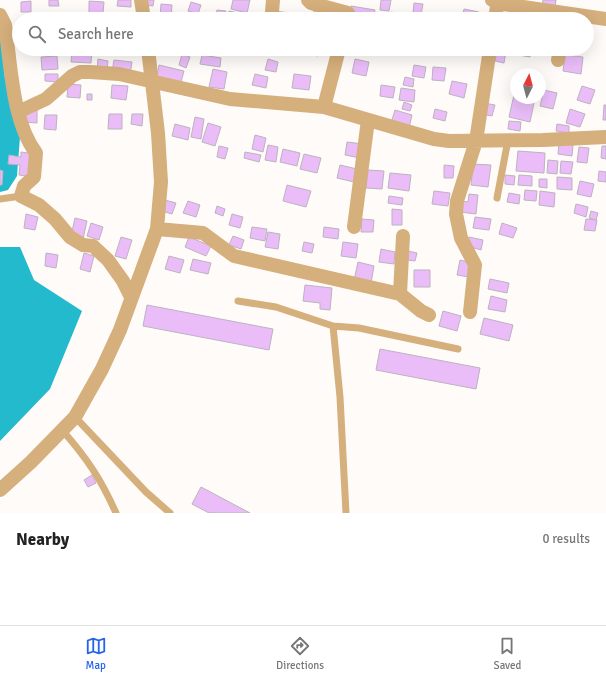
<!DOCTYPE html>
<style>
:root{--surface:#fff;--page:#f2f2f2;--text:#222;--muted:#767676;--line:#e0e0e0;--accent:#2563eb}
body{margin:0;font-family:Signika,sans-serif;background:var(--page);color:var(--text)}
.compass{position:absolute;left:510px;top:68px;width:36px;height:36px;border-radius:50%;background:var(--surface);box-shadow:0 4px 16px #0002;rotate:6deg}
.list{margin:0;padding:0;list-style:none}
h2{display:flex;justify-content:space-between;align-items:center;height:52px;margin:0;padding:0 16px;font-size:17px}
h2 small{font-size:13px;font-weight:400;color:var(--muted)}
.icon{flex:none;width:22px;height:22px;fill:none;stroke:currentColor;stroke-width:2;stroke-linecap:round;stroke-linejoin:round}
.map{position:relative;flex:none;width:606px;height:513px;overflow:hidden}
.search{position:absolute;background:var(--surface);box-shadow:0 4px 16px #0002;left:12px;right:12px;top:12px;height:44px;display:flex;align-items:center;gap:10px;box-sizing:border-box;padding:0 14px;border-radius:22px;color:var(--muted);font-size:15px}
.sheet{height:112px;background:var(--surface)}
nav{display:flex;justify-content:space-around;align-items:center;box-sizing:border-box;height:56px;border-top:1px solid var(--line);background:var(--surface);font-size:11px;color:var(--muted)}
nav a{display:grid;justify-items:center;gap:2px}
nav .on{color:var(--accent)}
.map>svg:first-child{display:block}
.water{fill:#23bace}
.building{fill:#eabdf9;stroke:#bcb3bf}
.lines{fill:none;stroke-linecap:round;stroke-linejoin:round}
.service{stroke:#d5af7c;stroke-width:7}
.minor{stroke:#d5af7c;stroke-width:14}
</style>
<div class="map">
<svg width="606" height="513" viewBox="0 0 606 513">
<rect width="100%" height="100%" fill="#fefbf9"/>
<path class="water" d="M0 21 5 43 4 73 20 137 17 176 8 190 0 192Z
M0 247H20L34 280 82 311 50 389 0 441Z"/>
<path class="building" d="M49 0H58L59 6H49Z
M118 0H131V7L117 6Z
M146 0H154L153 6 145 5Z
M233 0H250L247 13 231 9Z
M381 0H391L389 11 380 10Z
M543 0H556L555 7H542Z
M31 1V12H21V2Z
M89 1 104 2 103 13H89Z
M191 2 201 5 198 14 188 11Z
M414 3 423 4 421 15 413 13Z
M161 4 172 5 171 18 160 17Z
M351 6 375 10 373 19 349 17Z
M464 9 479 12 478 19 462 17Z
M217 10 226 11 225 19 215 18Z
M314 10 332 13 331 19H313Z
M229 11 248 15 247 19H228Z
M274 11 290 13 289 19H273Z
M391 12 405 15V19H390Z
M294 14 309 16V19H293Z
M440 14 451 17 450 19H439Z
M116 16H129V19H116Z
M294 49H319L318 56Z
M497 49 506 51 504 63 495 61Z
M514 49H531L530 57 513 54Z
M72 50 92 51 91 63 71 62Z
M182 54 190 57 186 68 179 65Z
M202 55 221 58 220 67 200 64Z
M565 55 583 57 581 74 563 71Z
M57 56 58 69 42 70 41 57Z
M98 59 108 61 107 71 97 70Z
M268 59 278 62 276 72 265 70Z
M355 59 369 62 366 76 352 73Z
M114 60 132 62 130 75 112 72Z
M159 65 184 71 180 86 156 81Z
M414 65 426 67 424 78 412 76Z
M433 67 446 68 444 81 432 80Z
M213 69 227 72 224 89 209 87Z
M45 74H58V82L45 81Z
M255 74 268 77 266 88 252 85Z
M294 74 311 76 309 90 292 88Z
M405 77 414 79 413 87 403 85Z
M452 81 467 84 464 98 449 94Z
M68 84 81 85 80 98 67 97Z
M112 85 128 86 126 100 111 98Z
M381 85 395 87 393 98 380 96Z
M516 86V98H535L530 122 509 117Z
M582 86 595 90 590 104 577 100Z
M401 88 415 90 414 102 399 100Z
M544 90 557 93 553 109 540 106Z
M87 94H92V100H87Z
M404 102 412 105 410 111 402 109Z
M484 103 495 105 492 116 482 114Z
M604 105H606V120H603Z
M23 109 37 110V123L23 122Z
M435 109 447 112 445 121 433 118Z
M570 109 585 114 580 127 566 123Z
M395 110 412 115 409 128 391 123Z
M109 114H122V129H108Z
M132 114H143L142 126 131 124Z
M45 115H57L56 130 44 129Z
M195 117 204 119 201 139 191 137Z
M509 121 521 122 520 131 508 129Z
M208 123 221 127 215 146 202 142Z
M175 124 190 128 188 140 172 136Z
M557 124 569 126V133L556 131Z
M255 135 266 138 263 152 252 149Z
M347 142 363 144 360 158 345 155Z
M559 143 573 145 572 156 558 154Z
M268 145 278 147 276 162 265 160Z
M219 146 228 148 225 159 217 157Z
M602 146H606V159L601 158Z
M579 147 589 148 587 163 577 162Z
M283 149 300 153 297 166 280 162Z
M518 151 545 153 544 173 516 171Z
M21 152 34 154 32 177 19 175 20 165 8 164 9 155 21 157Z
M245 152 261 155 259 162 244 158Z
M304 154 321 158 317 173 300 169Z
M548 160 558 161 557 174 547 173Z
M561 161 573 162 571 174 560 173Z
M473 164 491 165 488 187 471 185Z
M340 165 357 169 354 182 337 178Z
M444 165 454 166 453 178H444Z
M0 170 3 171 2 185H0Z
M368 170 384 171 382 189 366 188Z
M599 171 606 172V182L598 181Z
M390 173 411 175 409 191 388 188Z
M505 175 515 176 514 185 505 184Z
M519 175 532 176V186L518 185Z
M557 177 572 178V190L557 189Z
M539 179H547V188L539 187Z
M580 181 594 184 591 197 577 194Z
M287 185 311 191 306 207 283 201Z
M525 190 537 191 536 201 524 200Z
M434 191 450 193 448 206 432 204Z
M540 191 555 193 554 207 539 205Z
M509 193 520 195 519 204 507 202Z
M469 194 478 195 476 214 460 212 461 201 468 202Z
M389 196 403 198 402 205 388 203Z
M165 200 176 203 172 214 162 211Z
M188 201 200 205 196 217 183 213Z
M576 204 588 207 586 217 574 213Z
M217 206 225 209 223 216 215 213Z
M392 209 402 210V225H392Z
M591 211 598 213 596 220 589 218Z
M26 214 38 217 35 230 24 228Z
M232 214 243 217 240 228 229 225Z
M475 217 491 219 489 230 473 228Z
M75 218 87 221 83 239 71 236Z
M362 219 374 220 373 232H361Z
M586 219 597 220 595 231 584 230Z
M91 223 103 227 99 240 87 236Z
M502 223 517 228 513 238 499 234Z
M252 227 267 229 265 241 250 238Z
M324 227 339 229 338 239 323 237Z
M268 232 280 234 278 249 265 247Z
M233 236 244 240 241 249 229 245Z
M121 237 132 240 126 259 115 256Z
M189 237 211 246 206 256 185 247Z
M469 237 483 240 481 250 467 246Z
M304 242 314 244 312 253 302 251Z
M343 242 358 244 356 258 341 256Z
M381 249 395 252 394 264 379 262Z
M408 251 417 253 415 261 407 260Z
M46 253 58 255 56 268 45 266Z
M84 253 94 256 90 272 80 269Z
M169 256 184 260 180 273 165 269Z
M193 259 211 263 208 274 190 270Z
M460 260 472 263 469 277 457 275Z
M358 262 374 266 371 283 354 280Z
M414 270H430V287H414Z
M490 279 509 283 507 293 488 289Z
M305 285 332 288 330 310 320 309V303L303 301Z
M491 296 507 300 505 312 488 309Z
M147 305 273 329 269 350 143 326Z
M443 311 461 316 457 331 439 326Z
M484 318 513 325 509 341 480 334Z
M380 349 480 368 476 389 376 370Z
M92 475 96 483 88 487 84 480Z
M201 487 250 513H209L192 504Z"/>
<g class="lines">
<path class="service" d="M497 198 508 140
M0 199 21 196
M238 301 276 307 333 326 340 397 346 513
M333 326 359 328 458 349
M75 417 146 492 170 513
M62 430C86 457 101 479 116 513"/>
<path class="minor" d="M141 0 144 19
M308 0 311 3 348 13
M492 0 503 4 606 19
M272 12 273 0
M0 15 5 25C11 65 12 121 36 153L34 177 24 186 21 196 39 205 55 219 70 237 83 245 93 246 108 260 123 281 131 297
M495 19 498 0
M148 49 158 133 161 182 157 229 203 233 234 256 400 294 421 311 429 315
M558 60 560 49
M324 107 339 49
M18 112 46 99 72 76 80 72H90L119 74 230 99 324 107 434 139 449 141 543 140 606 137
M354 227 368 120
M400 294 403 236
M470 312 475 265 461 238 456 214 457 201 476 141 490 49
M0 490 31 462 75 417 102 369 120 330 157 229"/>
</g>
</svg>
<svg class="compass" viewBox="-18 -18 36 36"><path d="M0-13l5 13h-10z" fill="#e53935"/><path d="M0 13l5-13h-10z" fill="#767676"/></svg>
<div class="search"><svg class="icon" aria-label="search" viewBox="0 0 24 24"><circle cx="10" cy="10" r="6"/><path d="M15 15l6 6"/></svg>Search here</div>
</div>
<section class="sheet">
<h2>Nearby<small>0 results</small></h2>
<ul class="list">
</ul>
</section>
<nav>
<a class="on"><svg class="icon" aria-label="map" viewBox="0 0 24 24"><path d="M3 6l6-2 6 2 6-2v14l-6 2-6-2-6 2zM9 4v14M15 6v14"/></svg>Map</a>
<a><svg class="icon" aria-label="directions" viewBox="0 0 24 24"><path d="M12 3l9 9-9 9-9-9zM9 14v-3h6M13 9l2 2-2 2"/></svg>Directions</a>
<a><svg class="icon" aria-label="saved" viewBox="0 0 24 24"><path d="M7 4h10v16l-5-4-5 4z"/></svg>Saved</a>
</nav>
